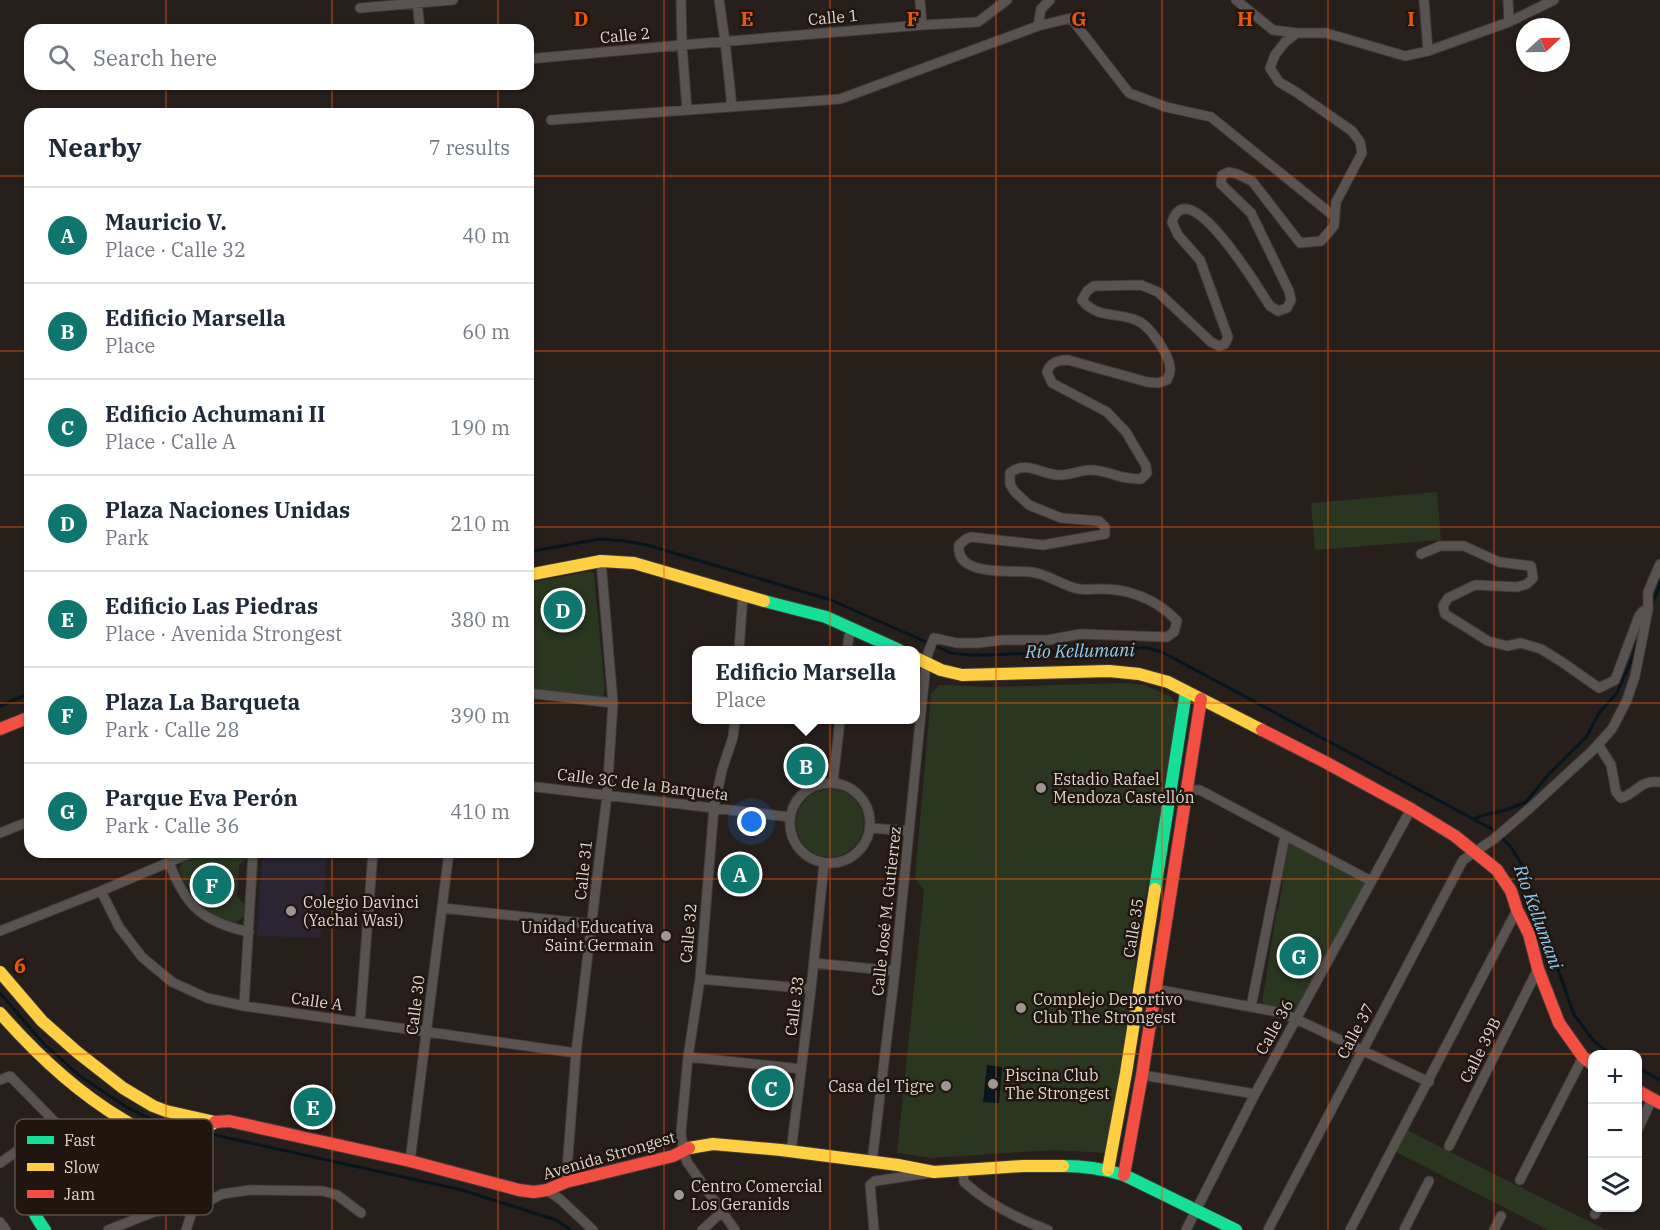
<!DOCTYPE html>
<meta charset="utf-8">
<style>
:root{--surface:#fff;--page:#f2f2f3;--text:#1f2937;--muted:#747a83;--line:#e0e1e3;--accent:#0f766e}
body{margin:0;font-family:"IBM Plex Serif",serif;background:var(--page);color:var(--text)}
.controls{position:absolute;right:18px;bottom:18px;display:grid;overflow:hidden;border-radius:12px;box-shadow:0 2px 4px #0004}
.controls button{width:54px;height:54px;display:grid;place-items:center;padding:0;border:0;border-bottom:2px solid var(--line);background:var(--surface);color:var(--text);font:30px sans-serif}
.compass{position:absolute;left:1516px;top:18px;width:54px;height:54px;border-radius:50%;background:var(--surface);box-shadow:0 2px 4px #0004;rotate:68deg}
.you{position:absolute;left:752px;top:822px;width:21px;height:21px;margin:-15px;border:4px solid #fff;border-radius:50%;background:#1a73e8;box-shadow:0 0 0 9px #1a73e833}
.badge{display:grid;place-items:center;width:39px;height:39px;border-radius:50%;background:var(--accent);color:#fff;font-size:20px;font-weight:700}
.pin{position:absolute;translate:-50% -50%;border:3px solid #fff;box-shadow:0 2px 6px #0006}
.popup{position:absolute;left:692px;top:646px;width:228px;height:78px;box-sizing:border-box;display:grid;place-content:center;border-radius:12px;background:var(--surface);filter:drop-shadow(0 2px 4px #0005);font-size:20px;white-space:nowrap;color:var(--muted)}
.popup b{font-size:22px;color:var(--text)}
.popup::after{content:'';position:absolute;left:50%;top:100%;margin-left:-12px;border:12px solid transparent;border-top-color:var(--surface)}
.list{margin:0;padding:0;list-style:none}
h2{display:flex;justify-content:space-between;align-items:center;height:78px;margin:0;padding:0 24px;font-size:26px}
h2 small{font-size:20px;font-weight:400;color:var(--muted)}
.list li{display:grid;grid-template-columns:39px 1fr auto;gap:18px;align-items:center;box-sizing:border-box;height:96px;padding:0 24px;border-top:2px solid var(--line)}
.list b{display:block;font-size:22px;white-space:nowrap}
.list p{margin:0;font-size:20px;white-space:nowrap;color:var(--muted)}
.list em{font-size:20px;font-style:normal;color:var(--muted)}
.icon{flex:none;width:33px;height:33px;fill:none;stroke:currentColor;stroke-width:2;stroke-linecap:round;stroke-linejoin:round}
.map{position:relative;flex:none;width:1660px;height:1230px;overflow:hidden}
.search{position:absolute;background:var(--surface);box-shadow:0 2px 4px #0004;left:24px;top:24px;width:510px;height:66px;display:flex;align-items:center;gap:15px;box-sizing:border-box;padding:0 21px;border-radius:18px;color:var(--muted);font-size:22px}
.panel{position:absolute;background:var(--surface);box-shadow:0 2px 4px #0004;left:24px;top:108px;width:510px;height:750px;border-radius:18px}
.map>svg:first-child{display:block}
.education{fill:#2b2432}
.green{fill:#2a3620}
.water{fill:#06151e}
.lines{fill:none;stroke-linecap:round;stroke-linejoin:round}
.stream{stroke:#06151e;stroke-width:3}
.street-casing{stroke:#403a38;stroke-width:11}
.fast-casing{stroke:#403a38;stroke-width:14}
.slow-casing{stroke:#403a38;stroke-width:14}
.jam-casing{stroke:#403a38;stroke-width:14}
.street{stroke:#585350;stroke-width:9}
.fast{stroke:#16e098;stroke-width:12}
.slow{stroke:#ffcf43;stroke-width:12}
.jam{stroke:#f24e42;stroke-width:12}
.grid{fill:none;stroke:#e8590c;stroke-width:1.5;stroke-opacity:0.55}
.poi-dot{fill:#9e9692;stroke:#21150f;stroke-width:2}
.labels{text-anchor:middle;stroke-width:5;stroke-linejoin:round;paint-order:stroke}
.street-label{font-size:16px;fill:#ded6d1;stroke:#21150f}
.poi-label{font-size:16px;fill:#ded6d1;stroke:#21150f;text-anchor:start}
.water-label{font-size:18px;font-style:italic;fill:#89ccf4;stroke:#21150f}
.key{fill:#21150f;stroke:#5a4f49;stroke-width:1.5}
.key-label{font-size:16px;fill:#ded6d1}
.grid-label{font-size:20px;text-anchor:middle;font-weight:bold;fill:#e8590c;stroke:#21150f;stroke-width:5;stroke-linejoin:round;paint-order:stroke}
</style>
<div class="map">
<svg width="1660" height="1230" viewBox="0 0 1660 1230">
<rect width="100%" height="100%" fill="#271f1c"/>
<path class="education" d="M262 852H327L321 938 257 936Z"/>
<path class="green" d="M1437 492 1441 540 1315 550 1311 503Z
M591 571 594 574 605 691 603 696 599 697 528 689V583Z
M1126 683 1145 685 1172 697 1177 709 1163 805 1144 906 1119 1075 1105 1153 1053 1150 932 1158 897 1153 924 891 915 878 931 694 939 685H945L990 687Z
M796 823a34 34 0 1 1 68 0a34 34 0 1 1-68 0Z
M1288 843H1293L1318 856 1319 859 1328 865 1333 864 1364 881 1365 885 1300 1012 1265 1004 1262 1002 1277 910 1279 906 1283 881 1281 877 1286 846Z
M202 852H247V859L239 865 237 897 245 905 244 916 236 923C211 915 201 909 188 886 184 880 181 875 179 869L184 859Z
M1405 1129 1606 1230H1548L1394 1151Z"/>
<path class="water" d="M987 1065 1002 1067 999 1103 983 1102Z"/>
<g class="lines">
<path class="stream" d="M528 552 600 539 625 541 647 545 831 600 951 653 970 655H989L1128 648H1148L1162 652 1492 829 1510 846 1521 863 1574 1015 1594 1041 1610 1054
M1651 605 1658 590 1660 581
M0 706 30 693
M1475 819 1480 816 1506 810 1526 802 1548 775 1587 736 1599 713 1617 693 1634 654 1641 624
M0 993 44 1044 80 1076 128 1108 161 1124 194 1130
M1638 1068 1660 1080
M206 1133 462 1190 556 1220 571 1230"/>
<g class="street-casing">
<path id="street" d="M417 0 420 30
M681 0 682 45 687 110
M719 0 725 41 732 107
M920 0 922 25
M1236 0 1273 30 1297 33
M1424 0 1428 51
M1508 0 1509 22
M360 8 453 0
M1038 26 1041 9 1050 0
M528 59 682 45 922 25 978 22 1007 0
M551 120 840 99 1038 26 1071 18 1129 93 1166 107 1211 117 1335 217
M1421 554 1440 546H1464L1499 562 1531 566 1533 578 1527 584 1517 587 1475 585 1448 598 1443 606 1445 614 1488 641 1507 646 1521 643 1541 649 1562 662 1599 688 1615 680 1639 616 1643 611 1648 610
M739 650 743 595
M847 650 849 636 853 629
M528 693 613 703
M735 720 733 737 722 770 714 807 700 979 688 1057 681 1132 683 1151 687 1162 735 1230
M1598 744 1611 765 1616 792 1621 798C1638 793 1638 780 1660 782
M833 782 840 720
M790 823a40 40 0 1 1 80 0a40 40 0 1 1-80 0Z
M528 786 790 817
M1186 790H1200L1371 881
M870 828 909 831
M0 833 30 821
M169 862C185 906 203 922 249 932
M101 891 119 927 142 957 172 982 207 998 244 1006 576 1053
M442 908 592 924
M0 931 101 891 193 852
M814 963 895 971
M700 979 811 989
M1155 989 1278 1012 1296 1019 1429 1082
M244 1006 253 852
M1251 1007 1285 836
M360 1022 373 852
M688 1057 801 1069
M1142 1075 1255 1094
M0 1080 10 1076 56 1123 97 1158
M1638 1129 1652 1099
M1449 1146 1538 969
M791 1152 811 989 824 864
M410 1161 449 852
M872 1162 895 971 925 673 928 653 934 638 957 643H978L1003 640H1048L1080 634 1167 637 1174 632 1177 621C1166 609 1150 599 1134 594 1124 590 1109 589 1098 589 1092 589 1085 590 1079 589 1063 586 1048 574 1031 572 1011 570 955 577 959 545L966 539 971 537 1043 545 1105 534V527L1099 521 1061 518 1029 505 1014 491 1010 484V473C1025 460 1041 474 1058 475 1069 476 1080 470 1090 470 1102 470 1111 474 1122 477 1128 478 1135 479 1141 479L1147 473 1146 466 1126 432 1107 412 1052 383 1047 372C1050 362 1058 360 1068 360L1147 382 1158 383 1167 380C1168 377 1170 374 1170 371 1172 358 1150 326 1138 321 1120 312 1096 319 1082 300L1087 291 1094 286 1141 285 1158 292 1211 342 1219 346 1225 344 1228 337 1200 260 1178 235 1172 222C1188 169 1261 293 1270 306L1278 311 1287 308 1291 300 1289 291 1251 213 1221 184 1222 175 1229 172 1237 174 1252 181 1300 243 1321 241 1334 226 1336 202 1362 153 1360 142 1352 131 1296 92 1279 82 1270 68 1275 55 1285 42 1297 33H1326L1405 56 1428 51 1509 22 1554 0
M0 1163 56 1123
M963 1171 964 1182C988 1204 1018 1219 1048 1230
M1520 1180 1583 1057
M566 1182 576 1053 607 795 613 703 601 561
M547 1190 561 1200 593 1230
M1595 1214 1598 1208
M0 1222 6 1230
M108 1230 154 1212 179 1208 193 1209 222 1194 250 1190 323 1191 337 1195 361 1213
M186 1230 193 1209
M702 1230 722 1212
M874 1230 870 1185 875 1181 929 1173
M1186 1230 1255 1094 1411 809
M1268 1230 1463 860 1494 839 1530 808 1592 751 1612 729 1627 700 1635 676 1648 610V592L1660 564
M1350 1230 1517 910
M1404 1230 1429 1181
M1494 1230 1501 1216"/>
</g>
<g class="fast-casing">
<path id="fast" d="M764 601 826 617 899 650
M1155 889 1186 692
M1063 1166C1084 1166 1104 1169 1124 1175L1236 1230
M45 1230C3 1173 53 1170 95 1158 116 1152 136 1143 157 1137"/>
</g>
<g class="slow-casing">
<path id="slow" d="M528 575 601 561 634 563 764 601
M916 658 941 670 962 675 1109 671 1139 674 1168 682 1262 730
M0 972 42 1021 77 1052 123 1088 153 1106 166 1111 215 1122
M0 1013C36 1054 75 1091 122 1119 138 1129 158 1141 178 1140 191 1139 204 1129 215 1122
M689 1148 713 1144 781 1150 898 1165 934 1172 1023 1166H1063
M1108 1170 1126 1073 1155 889"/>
</g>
<g class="jam-casing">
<path id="jam" d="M0 729 30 717
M1262 730 1325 762 1411 809 1455 836 1497 870 1511 891 1517 910 1529 934 1538 969 1559 1023 1583 1057 1592 1064
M1638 1091 1660 1103
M215 1122 229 1121 410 1161 519 1190 534 1192 547 1190 566 1182 673 1156 689 1148
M1124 1175 1142 1075 1201 699"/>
</g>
<use href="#street" class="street"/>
<use href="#fast" class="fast"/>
<use href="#slow" class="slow"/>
<use href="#jam" class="jam"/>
</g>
<path class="grid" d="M166 0V30M332 0V30M498 0V30M664 0V1230M830 0V1230M996 0V1230M1162 0V1230M1328 0V1230M1494 0V1230M166 84V114M332 84V114M498 84V114M0 176H30M528 176H1660M0 351H30M528 351H1660M0 527H30M528 527H1660M0 703H30M528 703H1660M166 852V1230M332 852V1230M498 852V1230M0 879H1660M0 1054H1660"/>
<g class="poi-dot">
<circle cx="1041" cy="788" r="6"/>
<circle cx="291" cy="911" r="6"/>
<circle cx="666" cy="936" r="6"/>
<circle cx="1021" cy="1008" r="6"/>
<circle cx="993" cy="1084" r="6"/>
<circle cx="946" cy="1086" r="6"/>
<circle cx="679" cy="1195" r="6"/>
</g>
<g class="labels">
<g class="street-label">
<text transform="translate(833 17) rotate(-5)" y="6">Calle 1</text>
<text transform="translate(625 35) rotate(-5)" y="6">Calle 2</text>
<text transform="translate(643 784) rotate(7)" y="6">Calle 3C de la Barqueta</text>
<text transform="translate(583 870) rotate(-84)" y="6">Calle 31</text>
<text transform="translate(886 911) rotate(-84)" y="6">Calle José M. Gutierrez</text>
<text transform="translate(1133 928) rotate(-81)" y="6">Calle 35</text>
<text transform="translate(688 933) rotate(-85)" y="6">Calle 32</text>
<text transform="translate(317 1001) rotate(8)" y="6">Calle A</text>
<text transform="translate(415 1005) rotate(-83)" y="6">Calle 30</text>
<text transform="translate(794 1006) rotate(-83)" y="6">Calle 33</text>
<text transform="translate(1274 1027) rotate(-61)" y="6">Calle 36</text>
<text transform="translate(1355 1031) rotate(-62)" y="6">Calle 37</text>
<text transform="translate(1480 1050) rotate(-63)" y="6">Calle 39B</text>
<text transform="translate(609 1155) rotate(-16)" y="6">Avenida Strongest</text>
</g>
<g class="poi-label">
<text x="1053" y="785">Estadio Rafael<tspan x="1053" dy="18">Mendoza Castellón</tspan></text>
<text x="303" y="908">Colegio Davinci<tspan x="303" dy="18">(Yachai Wasi)</tspan></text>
<text x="654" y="933" text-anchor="end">Unidad Educativa<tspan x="654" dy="18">Saint Germain</tspan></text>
<text x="1033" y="1005">Complejo Deportivo<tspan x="1033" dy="18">Club The Strongest</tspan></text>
<text x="1005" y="1081">Piscina Club<tspan x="1005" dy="18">The Strongest</tspan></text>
<text x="934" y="1092" text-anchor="end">Casa del Tigre</text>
<text x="691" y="1192">Centro Comercial<tspan x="691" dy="18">Los Geranids</tspan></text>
</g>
<g class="water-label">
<text transform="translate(1080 651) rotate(-1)" y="6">Río Kellumani</text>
<text transform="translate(1538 917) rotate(70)" y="6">Río Kellumani</text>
</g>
</g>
<rect x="15" y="1119" width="198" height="96" rx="9" class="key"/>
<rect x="27" y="1136" width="27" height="8" fill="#16e098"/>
<rect x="27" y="1163" width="27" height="8" fill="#ffcf43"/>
<rect x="27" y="1190" width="27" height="8" fill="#f24e42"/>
<g class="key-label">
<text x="64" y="1146">Fast</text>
<text x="64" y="1173">Slow</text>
<text x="64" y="1200">Jam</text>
</g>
<g class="grid-label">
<text x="581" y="26">D</text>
<text x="747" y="26">E</text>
<text x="913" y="26">F</text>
<text x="1079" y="26">G</text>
<text x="1245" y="26">H</text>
<text x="1411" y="26">I</text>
<text x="20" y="973">6</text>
</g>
</svg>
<div class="controls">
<button>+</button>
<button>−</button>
<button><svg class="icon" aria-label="layers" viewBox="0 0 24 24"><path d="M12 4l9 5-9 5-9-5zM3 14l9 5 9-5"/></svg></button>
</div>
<svg class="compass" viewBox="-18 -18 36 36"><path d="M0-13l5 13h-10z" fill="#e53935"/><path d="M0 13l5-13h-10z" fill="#747a83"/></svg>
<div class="you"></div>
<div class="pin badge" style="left:740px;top:874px">A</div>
<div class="pin badge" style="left:806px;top:766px">B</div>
<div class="popup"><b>Edificio Marsella</b>Place</div>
<div class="pin badge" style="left:771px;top:1088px">C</div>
<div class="pin badge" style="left:563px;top:610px">D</div>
<div class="pin badge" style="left:313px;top:1107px">E</div>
<div class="pin badge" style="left:212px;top:885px">F</div>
<div class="pin badge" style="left:1299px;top:956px">G</div>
<div class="search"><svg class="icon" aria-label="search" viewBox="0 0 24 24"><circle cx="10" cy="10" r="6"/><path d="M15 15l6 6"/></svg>Search here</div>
<section class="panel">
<h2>Nearby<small>7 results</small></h2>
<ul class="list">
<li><span class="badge">A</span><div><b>Mauricio V.</b><p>Place · Calle 32</p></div><em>40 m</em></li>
<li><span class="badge">B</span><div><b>Edificio Marsella</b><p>Place</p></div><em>60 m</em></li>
<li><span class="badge">C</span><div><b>Edificio Achumani II</b><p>Place · Calle A</p></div><em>190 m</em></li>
<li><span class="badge">D</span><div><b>Plaza Naciones Unidas</b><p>Park</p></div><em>210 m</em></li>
<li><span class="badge">E</span><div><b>Edificio Las Piedras</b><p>Place · Avenida Strongest</p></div><em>380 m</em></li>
<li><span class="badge">F</span><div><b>Plaza La Barqueta</b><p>Park · Calle 28</p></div><em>390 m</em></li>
<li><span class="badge">G</span><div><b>Parque Eva Perón</b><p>Park · Calle 36</p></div><em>410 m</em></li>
</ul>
</section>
</div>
